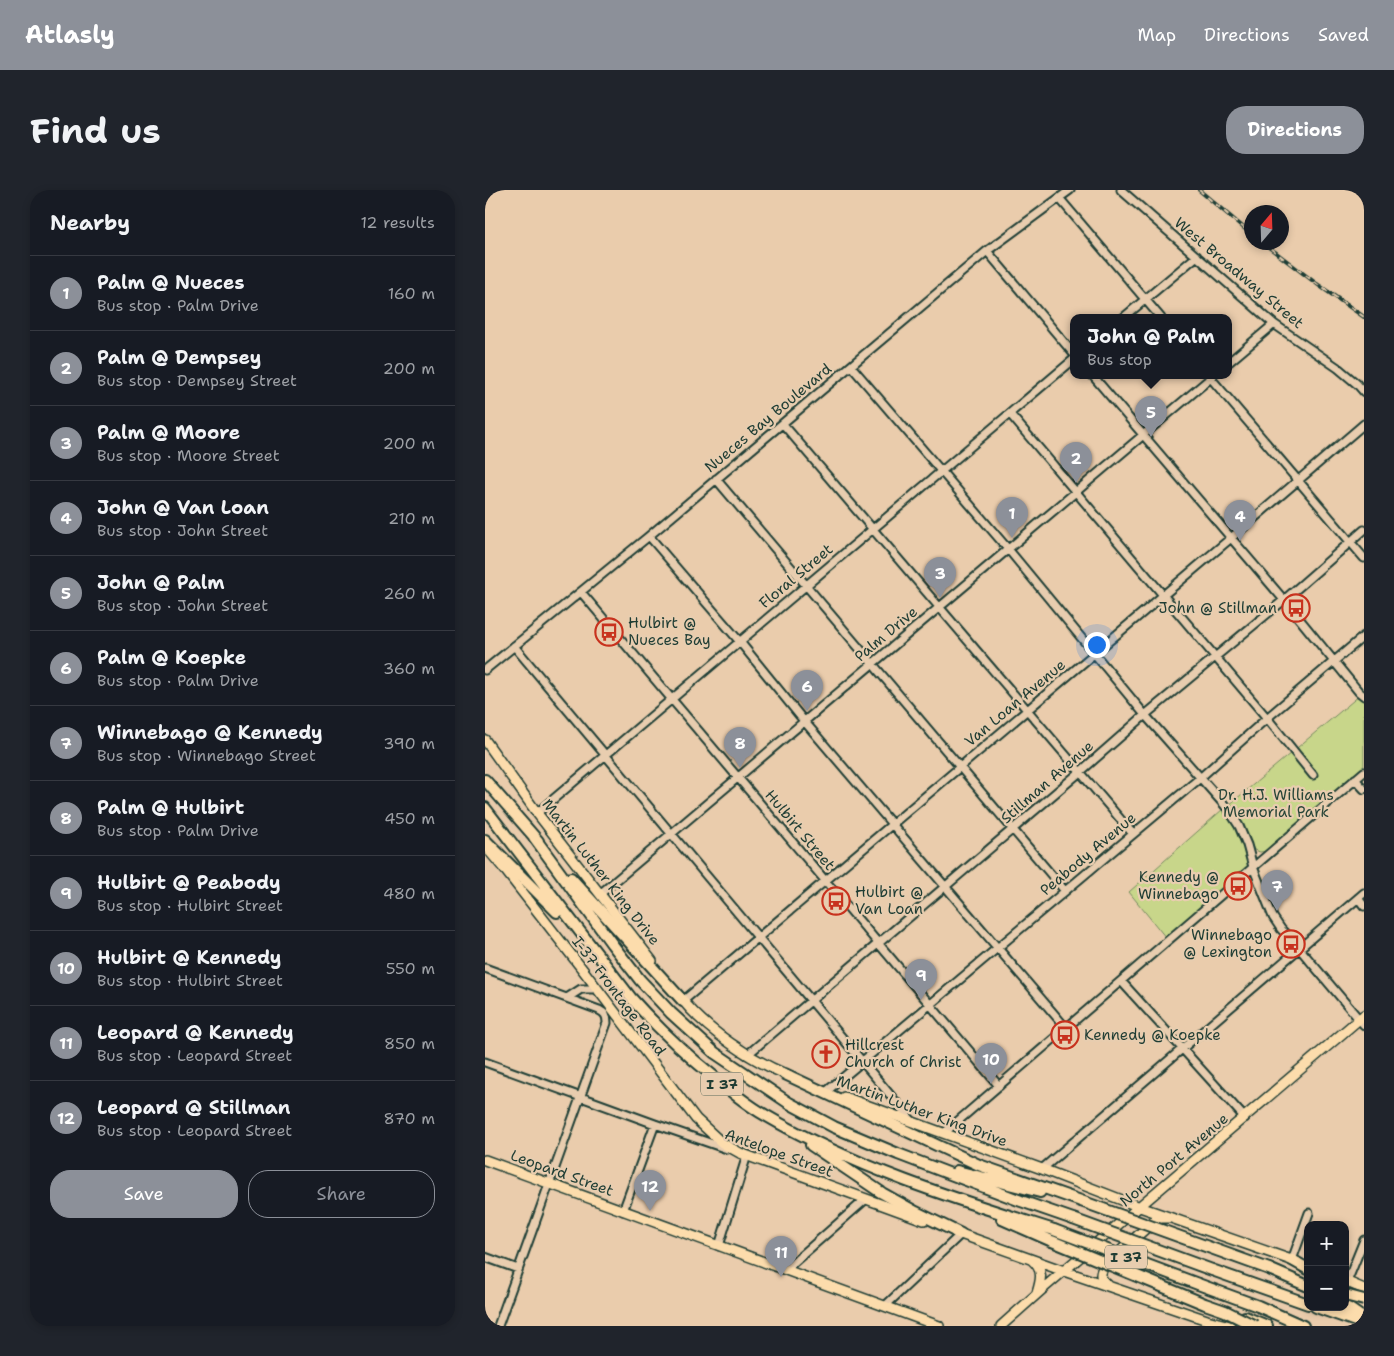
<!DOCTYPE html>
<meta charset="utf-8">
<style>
:root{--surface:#171b24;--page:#20242c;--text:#f1f3f6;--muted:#9ea1a6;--line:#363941;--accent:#8c9099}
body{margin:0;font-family:"Shantell Sans",sans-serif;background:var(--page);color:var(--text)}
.controls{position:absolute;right:15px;bottom:15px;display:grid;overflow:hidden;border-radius:10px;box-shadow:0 2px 8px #0003}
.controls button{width:45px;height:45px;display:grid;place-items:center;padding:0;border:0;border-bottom:1px solid var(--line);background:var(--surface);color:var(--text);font:25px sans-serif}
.compass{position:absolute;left:759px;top:15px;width:45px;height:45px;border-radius:50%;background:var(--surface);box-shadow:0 2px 8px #0003;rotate:19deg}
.you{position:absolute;left:611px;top:454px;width:18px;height:18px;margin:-12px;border:4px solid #fff;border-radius:50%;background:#1a73e8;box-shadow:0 0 0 8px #1a73e833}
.badge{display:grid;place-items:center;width:32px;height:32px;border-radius:50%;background:var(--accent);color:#fff;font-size:16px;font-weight:700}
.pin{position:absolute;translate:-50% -41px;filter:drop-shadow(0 1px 2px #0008)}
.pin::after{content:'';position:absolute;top:26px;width:18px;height:15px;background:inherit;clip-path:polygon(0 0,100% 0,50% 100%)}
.popup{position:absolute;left:585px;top:124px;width:162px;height:65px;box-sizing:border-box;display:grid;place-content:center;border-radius:10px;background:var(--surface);filter:drop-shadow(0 1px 4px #0005);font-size:16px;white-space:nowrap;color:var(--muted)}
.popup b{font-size:19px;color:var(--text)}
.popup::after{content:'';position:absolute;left:50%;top:100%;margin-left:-10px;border:10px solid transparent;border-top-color:var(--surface)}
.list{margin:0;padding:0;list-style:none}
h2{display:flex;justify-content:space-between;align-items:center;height:65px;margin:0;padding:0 20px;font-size:21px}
h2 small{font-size:16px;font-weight:400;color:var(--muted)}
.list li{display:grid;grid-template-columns:32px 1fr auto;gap:15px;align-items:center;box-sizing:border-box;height:75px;padding:0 20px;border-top:1px solid var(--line)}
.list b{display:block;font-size:19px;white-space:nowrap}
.list p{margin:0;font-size:16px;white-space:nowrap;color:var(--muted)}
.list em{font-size:16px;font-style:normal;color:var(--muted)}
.actions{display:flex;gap:10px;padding:15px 20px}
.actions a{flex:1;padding:11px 0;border:1px solid var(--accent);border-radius:20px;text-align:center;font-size:18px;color:var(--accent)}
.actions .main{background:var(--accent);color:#fff}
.map{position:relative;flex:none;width:879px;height:1136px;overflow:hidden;border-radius:20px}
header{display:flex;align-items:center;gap:30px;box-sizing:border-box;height:70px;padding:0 25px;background:var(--accent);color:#fff}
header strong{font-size:24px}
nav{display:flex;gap:28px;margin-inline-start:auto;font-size:18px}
.intro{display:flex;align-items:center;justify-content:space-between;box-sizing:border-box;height:120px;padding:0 30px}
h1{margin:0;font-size:35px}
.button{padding:12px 22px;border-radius:20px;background:var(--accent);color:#fff;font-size:18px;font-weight:700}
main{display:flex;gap:30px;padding:0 30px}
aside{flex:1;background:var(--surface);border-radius:20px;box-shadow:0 2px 8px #0003}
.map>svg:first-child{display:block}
.green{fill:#c8d68a;stroke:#748a5f}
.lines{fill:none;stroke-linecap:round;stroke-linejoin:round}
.minor-casing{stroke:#1f3d34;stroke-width:11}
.major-casing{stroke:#1f3d34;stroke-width:12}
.highway-casing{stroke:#1f3d34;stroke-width:14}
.minor{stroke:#e8cdaf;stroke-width:7}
.major{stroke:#fcdcac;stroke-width:9}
.highway{stroke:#fcdcac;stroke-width:10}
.rail-casing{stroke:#1f3d34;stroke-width:4}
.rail{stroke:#e8cdaf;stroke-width:2;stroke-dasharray:5.5;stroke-linecap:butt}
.highway-bridge-casing{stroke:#1f3d34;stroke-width:14;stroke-linecap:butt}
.highway-bridge{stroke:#fcdcac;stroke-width:10}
.labels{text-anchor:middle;stroke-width:4.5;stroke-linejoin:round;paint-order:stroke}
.shield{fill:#e8cdaf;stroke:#5b6859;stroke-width:1}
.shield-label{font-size:14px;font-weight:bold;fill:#1f3d34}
.street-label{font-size:15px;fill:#1f3d34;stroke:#e8cdaf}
.poi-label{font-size:15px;fill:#1f3d34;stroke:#e8cdaf;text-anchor:start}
.park-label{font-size:15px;fill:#274538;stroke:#e8cdaf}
</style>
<header>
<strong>Atlasly</strong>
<nav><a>Map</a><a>Directions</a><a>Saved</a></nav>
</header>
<div class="intro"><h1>Find us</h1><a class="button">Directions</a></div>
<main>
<aside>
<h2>Nearby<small>12 results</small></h2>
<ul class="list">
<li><span class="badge">1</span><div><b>Palm @ Nueces</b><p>Bus stop · Palm Drive</p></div><em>160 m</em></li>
<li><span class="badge">2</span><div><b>Palm @ Dempsey</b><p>Bus stop · Dempsey Street</p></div><em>200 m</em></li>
<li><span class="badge">3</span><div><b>Palm @ Moore</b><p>Bus stop · Moore Street</p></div><em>200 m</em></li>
<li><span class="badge">4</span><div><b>John @ Van Loan</b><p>Bus stop · John Street</p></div><em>210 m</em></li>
<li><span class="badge">5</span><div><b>John @ Palm</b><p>Bus stop · John Street</p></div><em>260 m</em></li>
<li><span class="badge">6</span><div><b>Palm @ Koepke</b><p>Bus stop · Palm Drive</p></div><em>360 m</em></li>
<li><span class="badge">7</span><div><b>Winnebago @ Kennedy</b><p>Bus stop · Winnebago Street</p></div><em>390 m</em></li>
<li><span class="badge">8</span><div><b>Palm @ Hulbirt</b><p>Bus stop · Palm Drive</p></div><em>450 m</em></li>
<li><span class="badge">9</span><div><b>Hulbirt @ Peabody</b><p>Bus stop · Hulbirt Street</p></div><em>480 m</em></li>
<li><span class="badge">10</span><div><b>Hulbirt @ Kennedy</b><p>Bus stop · Hulbirt Street</p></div><em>550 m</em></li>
<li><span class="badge">11</span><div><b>Leopard @ Kennedy</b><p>Bus stop · Leopard Street</p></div><em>850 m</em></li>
<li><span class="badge">12</span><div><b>Leopard @ Stillman</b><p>Bus stop · Leopard Street</p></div><em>870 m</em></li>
</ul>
<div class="actions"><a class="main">Save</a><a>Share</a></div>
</aside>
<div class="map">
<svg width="879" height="1136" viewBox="0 0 879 1136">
<rect width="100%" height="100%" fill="#eaccac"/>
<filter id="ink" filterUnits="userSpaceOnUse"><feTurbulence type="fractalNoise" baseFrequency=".02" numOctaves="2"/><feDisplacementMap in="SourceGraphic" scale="10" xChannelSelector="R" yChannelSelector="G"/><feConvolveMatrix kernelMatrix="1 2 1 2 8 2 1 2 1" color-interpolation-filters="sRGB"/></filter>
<g filter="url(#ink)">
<path class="green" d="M875 505 879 510V577L783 661 775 662 769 660 756 631 744 615Z
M738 619 755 644 765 675 681 748 644 702Z"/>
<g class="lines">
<g class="minor-casing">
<path id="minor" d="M636 0 789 134 853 178 872 194 879 202
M575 9 676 128
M502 61 588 163
M638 128 712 66
M744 172 789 134
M366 176 523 359 660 525 743 619 754 636 762 655 768 677 788 727 796 739 814 758 879 835
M608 186 799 410 874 502 879 506
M724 186 879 368
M525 224 782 528 828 585
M298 234 648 644
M231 289 580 701
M164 346 255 452 319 531 581 838
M96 402 514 896
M29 456 427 931
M0 480 164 346 502 61 585 0
M870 589 879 599
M52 623 588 170
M115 704 728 186
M873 708 879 716
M0 778 114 820C120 823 122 826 122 833L13 1136
M636 791 760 928
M82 808 96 799H112
M198 811 746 348 879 234
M262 865 595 582 660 525 799 410 879 340
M0 872 170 934 242 959
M342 901 715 588 782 528 879 446
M459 943 879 582
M557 979 879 703
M138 1021 170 934
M234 1056 262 965
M0 1067 33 1079
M807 1070 824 1023
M300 1080 381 1009
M862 1092 879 1050
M400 1116 476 1044"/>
</g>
<g class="major-casing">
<path id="major" d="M0 550 52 623 167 771
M0 656 21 681 98 780 211 929 237 953 255 963 439 1030
M195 807C221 840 267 871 305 886
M359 907 557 979 655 1017 812 1072
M0 970 454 1136
M470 1042 579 1081 722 1130 745 1136
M547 1070C559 1080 556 1090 552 1103
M860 1091 879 1099
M623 1095C614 1089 614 1082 621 1074L669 1031 676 1028H683
M516 1136 561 1096 879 825"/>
</g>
<g class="highway-casing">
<path id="highway" d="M0 590 53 651
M0 618 146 808C172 837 198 862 228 886 244 900 261 914 280 925 370 978 470 1009 569 1040
M49 647 127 754 155 790 186 823 230 863 304 913 349 937 413 964 536 1011 588 1029
M0 650 72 722
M86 688 198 811
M300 884 494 975 596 1011
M326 955 397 1003 431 1022 476 1044
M472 981 555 1002
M517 1029 567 1051
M807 1070 823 1079
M784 1079 823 1096
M727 1080 823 1114
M713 1094 773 1116 818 1136
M860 1116 879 1129
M831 1117 879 1134
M760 1127 782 1136"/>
</g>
<use href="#minor" class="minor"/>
<use href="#major" class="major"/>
<use href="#highway" class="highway"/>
<g class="rail-casing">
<path id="rail" d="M714 0 766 44
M777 52 832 94 879 127"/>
</g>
<use href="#rail" class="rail"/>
<g class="highway-bridge-casing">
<path id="highway-bridge" d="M596 1011 784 1079
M588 1029 727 1080
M569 1040 713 1094
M567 1051 720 1114 740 1121 770 1136
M860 1105 879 1110"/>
</g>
<use href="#highway-bridge" class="highway-bridge"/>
</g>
</g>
<defs>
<g id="bus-ring" transform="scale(1.4375)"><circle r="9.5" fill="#e8cdaf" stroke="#c8321e" stroke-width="1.5"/><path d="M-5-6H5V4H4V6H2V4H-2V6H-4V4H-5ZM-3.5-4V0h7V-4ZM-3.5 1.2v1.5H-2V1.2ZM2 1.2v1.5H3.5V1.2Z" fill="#c8321e"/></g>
<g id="church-ring" transform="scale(1.4375)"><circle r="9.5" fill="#e8cdaf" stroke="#c8321e" stroke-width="1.5"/><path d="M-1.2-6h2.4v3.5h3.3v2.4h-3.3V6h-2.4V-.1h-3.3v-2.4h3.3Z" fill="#c8321e"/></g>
</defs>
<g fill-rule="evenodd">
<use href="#bus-ring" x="811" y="418"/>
<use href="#bus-ring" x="124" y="442"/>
<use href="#bus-ring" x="753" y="696"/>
<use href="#bus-ring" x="351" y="711"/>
<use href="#bus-ring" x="806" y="754"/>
<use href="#bus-ring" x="580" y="845"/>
<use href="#church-ring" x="341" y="864"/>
</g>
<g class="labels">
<g class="shield">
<rect x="216" y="882.5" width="42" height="23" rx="4"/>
<rect x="620" y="1055.5" width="42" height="23" rx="4"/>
</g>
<g class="shield-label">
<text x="237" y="899">I 37</text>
<text x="641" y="1072">I 37</text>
</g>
<g class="street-label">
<text transform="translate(754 83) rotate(40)" y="5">West Broadway Street</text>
<text transform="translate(283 228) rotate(-40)" y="5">Nueces Bay Boulevard</text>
<text transform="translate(311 386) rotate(-40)" y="5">Floral Street</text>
<text transform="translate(401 444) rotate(-40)" y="5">Palm Drive</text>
<text transform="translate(530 513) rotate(-40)" y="5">Van Loan Avenue</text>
<text transform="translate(562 592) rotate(-41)" y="5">Stillman Avenue</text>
<text transform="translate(315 640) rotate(50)" y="5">Hulbirt Street</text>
<text transform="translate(603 664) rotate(-40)" y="5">Peabody Avenue</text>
<text transform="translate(116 682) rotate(52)" y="5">Martin Luther King Drive</text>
<text transform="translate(134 806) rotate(53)" y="5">I-37 Frontage Road</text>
<text transform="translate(437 921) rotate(20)" y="5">Martin Luther King Drive</text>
<text transform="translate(294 963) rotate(20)" y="5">Antelope Street</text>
<text transform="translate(689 970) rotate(-40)" y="5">North Port Avenue</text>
<text transform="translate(77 983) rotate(20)" y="5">Leopard Street</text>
</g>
<g class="poi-label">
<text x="792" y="423" text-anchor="end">John @ Stillman</text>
<text x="143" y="438">Hulbirt @<tspan x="143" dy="17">Nueces Bay</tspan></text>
<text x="734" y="692" text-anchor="end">Kennedy @<tspan x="734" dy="17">Winnebago</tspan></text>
<text x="370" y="707">Hulbirt @<tspan x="370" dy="17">Van Loan</tspan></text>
<text x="787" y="750" text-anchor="end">Winnebago<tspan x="787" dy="17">@ Lexington</tspan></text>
<text x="599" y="850">Kennedy @ Koepke</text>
<text x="360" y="860">Hillcrest<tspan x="360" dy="17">Church of Christ</tspan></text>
</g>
<g class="park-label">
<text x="791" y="610">Dr. H.J. Williams<tspan x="791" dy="17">Memorial Park</tspan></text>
</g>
</g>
</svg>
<div class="controls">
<button>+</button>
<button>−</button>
</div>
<svg class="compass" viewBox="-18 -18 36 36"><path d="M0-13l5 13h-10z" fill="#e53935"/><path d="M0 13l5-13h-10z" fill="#9ea1a6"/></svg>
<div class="you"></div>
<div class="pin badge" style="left:527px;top:348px">1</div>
<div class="pin badge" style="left:591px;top:293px">2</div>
<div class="pin badge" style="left:455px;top:408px">3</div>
<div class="pin badge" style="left:755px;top:351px">4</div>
<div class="pin badge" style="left:666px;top:247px">5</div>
<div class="popup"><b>John @ Palm</b>Bus stop</div>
<div class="pin badge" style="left:322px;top:521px">6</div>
<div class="pin badge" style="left:792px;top:721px">7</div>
<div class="pin badge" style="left:255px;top:578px">8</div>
<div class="pin badge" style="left:436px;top:810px">9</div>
<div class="pin badge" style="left:506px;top:894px">10</div>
<div class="pin badge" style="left:296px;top:1087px">11</div>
<div class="pin badge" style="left:165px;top:1021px">12</div>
</div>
</main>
